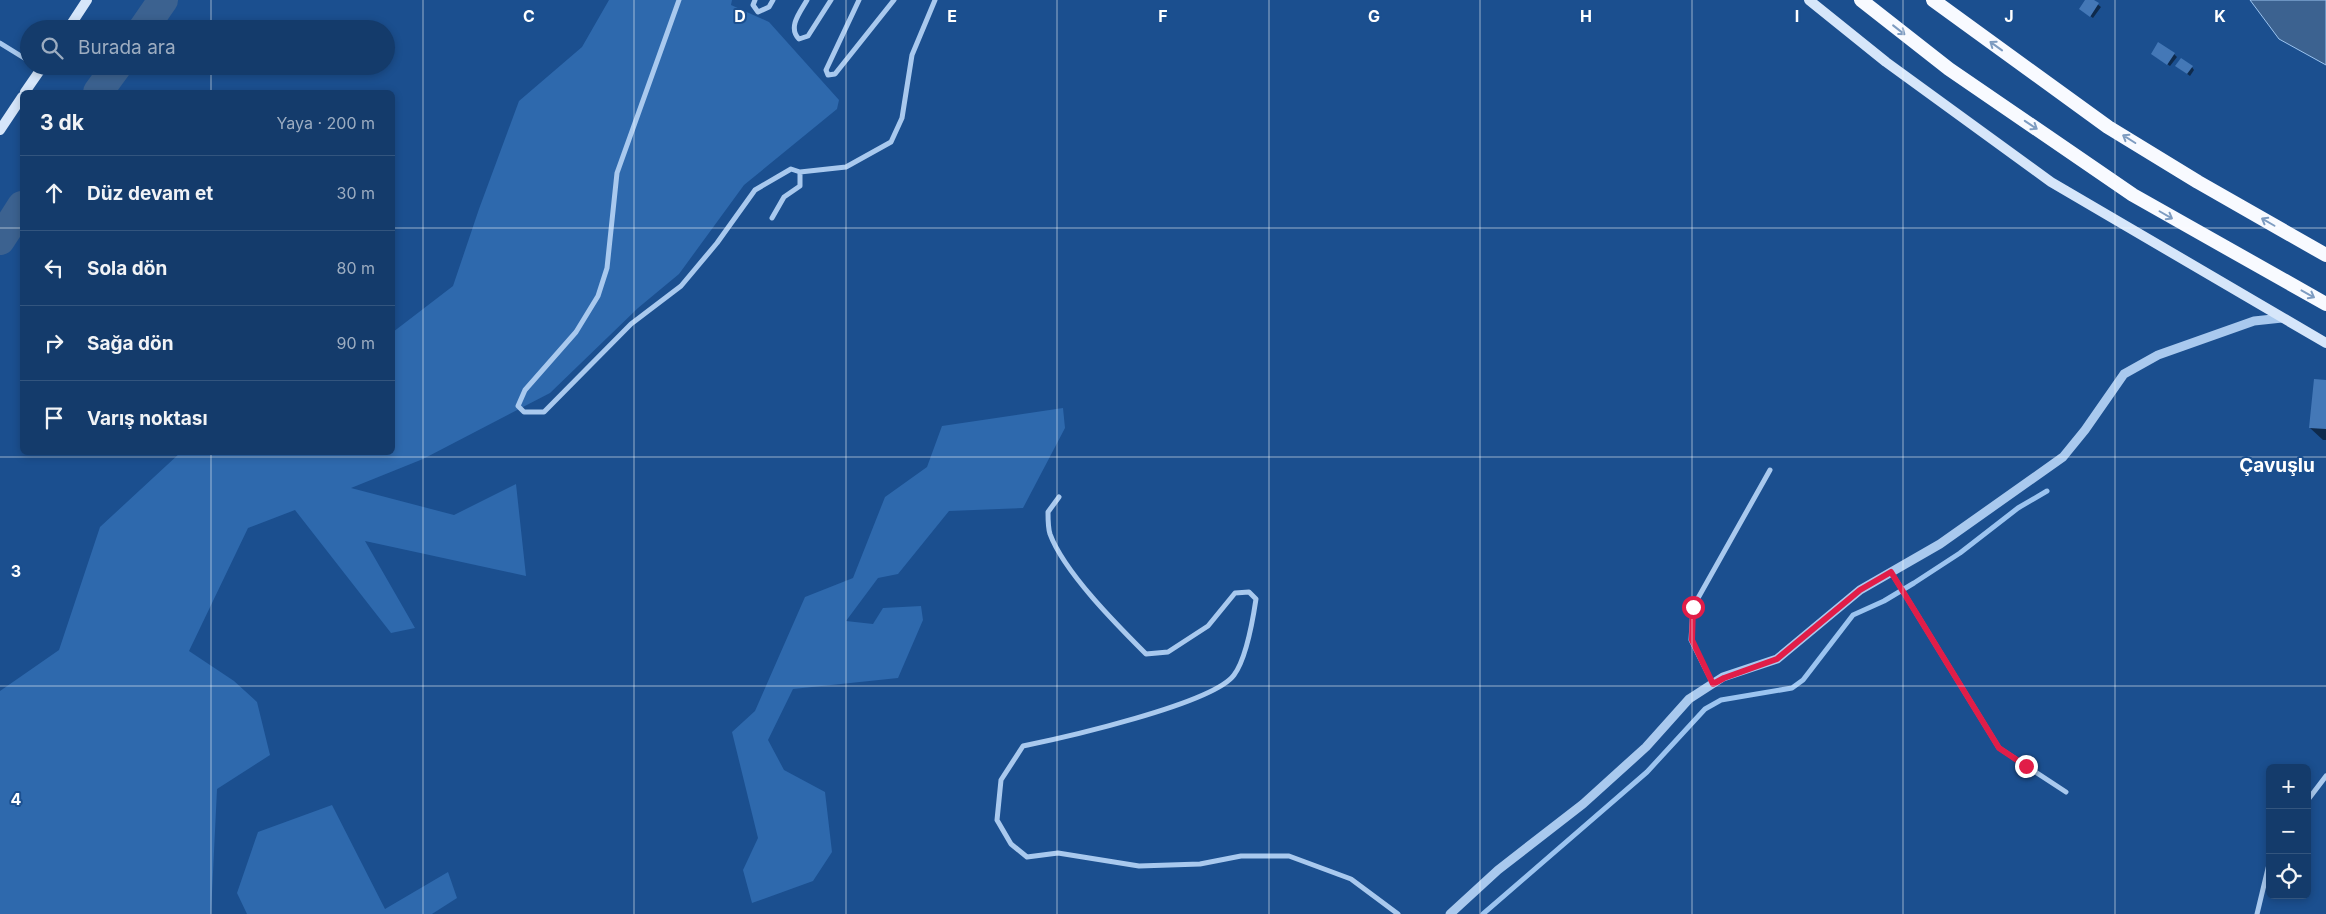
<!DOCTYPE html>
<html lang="tr">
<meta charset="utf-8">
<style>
:root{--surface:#143b6b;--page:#214673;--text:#f1f3f6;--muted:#9dadc1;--line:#33557e}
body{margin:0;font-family:Inter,sans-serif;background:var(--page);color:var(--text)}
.controls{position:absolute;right:15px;bottom:15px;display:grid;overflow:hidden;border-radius:8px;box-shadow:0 2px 8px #0003}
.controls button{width:45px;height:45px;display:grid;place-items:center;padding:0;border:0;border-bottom:1px solid var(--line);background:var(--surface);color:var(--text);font:25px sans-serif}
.stop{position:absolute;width:15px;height:15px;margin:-11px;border:4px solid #e11d48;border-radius:50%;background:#fff}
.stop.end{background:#e11d48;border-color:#fff;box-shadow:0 1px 5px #0008}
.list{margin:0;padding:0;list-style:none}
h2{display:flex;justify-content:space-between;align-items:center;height:65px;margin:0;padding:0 20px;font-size:21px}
h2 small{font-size:16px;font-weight:400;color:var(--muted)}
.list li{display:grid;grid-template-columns:32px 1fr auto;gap:15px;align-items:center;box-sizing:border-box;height:75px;padding:0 20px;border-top:1px solid var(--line)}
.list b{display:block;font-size:19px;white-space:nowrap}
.list em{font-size:16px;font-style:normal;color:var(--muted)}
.icon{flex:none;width:28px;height:28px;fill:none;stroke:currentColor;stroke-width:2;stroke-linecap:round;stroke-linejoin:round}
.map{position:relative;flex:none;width:2326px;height:914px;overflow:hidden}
.search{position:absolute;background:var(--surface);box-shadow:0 2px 8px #0003;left:20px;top:20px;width:375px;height:55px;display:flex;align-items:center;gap:12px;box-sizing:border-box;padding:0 18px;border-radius:28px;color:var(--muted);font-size:19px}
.panel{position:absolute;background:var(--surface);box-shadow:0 2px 8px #0003;left:20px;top:90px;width:375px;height:365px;border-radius:8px}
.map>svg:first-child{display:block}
.green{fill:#2e69ad}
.water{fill:#3c6290;stroke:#9cc4f0}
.shadow{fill:#0007}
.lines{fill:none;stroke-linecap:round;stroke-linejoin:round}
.stream{stroke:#9cc4f0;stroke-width:5}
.river{stroke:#3c6290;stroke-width:30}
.building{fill:#4478b7}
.minor{stroke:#a9c9ee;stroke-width:5}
.tertiary{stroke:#a9c9ee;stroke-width:9}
.secondary{stroke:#d6e6fa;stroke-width:10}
.trunk{stroke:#f8faff;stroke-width:14}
.oneway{stroke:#7e9cc1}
.route{stroke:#e11d48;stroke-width:6}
.grid{fill:none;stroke:#fff;stroke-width:1;stroke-opacity:0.55}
.labels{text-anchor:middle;stroke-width:4;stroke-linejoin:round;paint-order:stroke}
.quarter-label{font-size:19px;font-weight:bold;fill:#fff;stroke:#1b4f8f}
.grid-label{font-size:16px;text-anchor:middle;font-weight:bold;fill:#fff;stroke:#1b4f8f;stroke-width:4;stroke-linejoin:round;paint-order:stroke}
</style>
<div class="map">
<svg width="2326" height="914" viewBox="0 0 2326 914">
<rect width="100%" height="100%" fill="#1b4f8f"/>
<path class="green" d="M609 0H732L731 5 769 22 839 100 837 109 744 185 679 274 638 308 550 393 423 459 351 488 454 515 516 484 526 576 365 541 415 628 391 633 295 510 248 528 189 651 234 681 257 702 270 755 217 789 211 914H0V691L59 650 100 527 180 453 392 452 393 332 453 286 479 209 519 101 582 47Z
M1063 408 1065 428 1023 508 949 511 898 574 878 578 846 621 873 624 883 608 921 606 923 620 898 678 793 689 768 740 784 770 825 792 832 852 813 881 752 903 743 870 758 838 732 732 755 711 805 597 853 578 885 497 927 467 942 426Z
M332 805 385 909 448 872 457 898 432 914H247L237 893 258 832Z"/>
<path class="water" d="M2250 0H2326V65L2279 39Z"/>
<path class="shadow" d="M2086 0H2092L2101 7 2093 18 2083 11Z
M2174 54 2177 57 2170 66 2155 56Z
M2192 67 2194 70 2190 76 2179 68Z
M2326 382V440H2323L2310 428Z"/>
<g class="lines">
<path class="stream" d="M1483 914 1647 772 1705 709 1721 700 1792 688 1803 680 1853 615 1884 601 1914 583 1960 553 2018 508 2047 491"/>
<path class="river" d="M143 29 163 0
M98 92 117 66
M0 240 22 206"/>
</g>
<path class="building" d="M2085 0H2094L2099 3 2090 17 2079 9Z
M2158 42 2175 53 2167 65 2151 54Z
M2181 58 2193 66 2187 74 2175 66Z
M2314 379 2326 380V429L2309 428Z"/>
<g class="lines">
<path class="minor" d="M679 0 617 173 607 268 598 296 576 332 525 390 518 406 524 412H544L631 324 681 286 717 243 755 190 791 169 800 172V186L784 197 772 218
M755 0 753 5 758 12 769 7 773 0
M807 0C801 11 787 27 799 39L808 36 831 0
M859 0 826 70 828 75 835 74 894 0
M0 43 29 61
M800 172 846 167 891 142 902 118 912 55 935 0
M1059 497 1048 512C1048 519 1048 528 1050 534 1064 572 1117 625 1146 654L1168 652 1208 626 1235 593 1249 592 1256 599C1253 619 1246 659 1234 675 1213 704 1062 738 1023 746L1001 780 997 820 1011 844 1027 857 1058 853 1139 866 1200 864 1241 856H1289L1351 879 1398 914
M1891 572 1999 748 2066 792
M1713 684 1691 640 1693 607 1770 470
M2307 801 2326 776
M2257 914 2270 860"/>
<path class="tertiary" d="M1450 914 1498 870 1583 804 1646 747 1689 699 1723 677 1777 659 1860 590 1940 544 2063 457 2085 430 2124 374 2158 355 2254 321 2282 318"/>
<path class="secondary" d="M1809 0 1886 62 2051 182 2326 343
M68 29 87 0
M25 92 43 66
M0 130 22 97"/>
<path class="trunk" d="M1861 0 1949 69 2133 195 2326 304
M1933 0 2108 127 2198 182 2326 255"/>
</g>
<defs><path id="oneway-shaft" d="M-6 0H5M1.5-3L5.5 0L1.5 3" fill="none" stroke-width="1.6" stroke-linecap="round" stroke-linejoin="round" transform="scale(1.25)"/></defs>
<g class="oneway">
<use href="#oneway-shaft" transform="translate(1899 30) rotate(38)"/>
<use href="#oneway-shaft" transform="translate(1996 46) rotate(-144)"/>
<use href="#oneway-shaft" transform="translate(2031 125) rotate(34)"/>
<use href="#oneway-shaft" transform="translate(2129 139) rotate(-148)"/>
<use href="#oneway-shaft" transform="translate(2166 215) rotate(30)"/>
<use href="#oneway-shaft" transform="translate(2268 222) rotate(-150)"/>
<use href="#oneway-shaft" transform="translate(2308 294) rotate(29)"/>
</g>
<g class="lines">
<path class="route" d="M1693 607 1692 640 1713 684 1724 678 1777 659 1860 590 1891 572 1999 748 2026 766"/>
</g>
<path class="grid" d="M211 0V29M423 0V914M634 0V914M846 0V914M1057 0V914M1269 0V914M1480 0V914M1692 0V914M1903 0V914M2115 0V914M211 66V92M0 228H22M392 228H2326M211 452V914M0 457H2326M0 686H2326"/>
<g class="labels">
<g class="quarter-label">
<text x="2277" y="472">Çavuşlu</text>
</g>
</g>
<g class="grid-label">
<text x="529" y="22">C</text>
<text x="740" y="22">D</text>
<text x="952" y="22">E</text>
<text x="1163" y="22">F</text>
<text x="1374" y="22">G</text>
<text x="1586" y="22">H</text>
<text x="1797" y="22">I</text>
<text x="2009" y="22">J</text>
<text x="2220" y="22">K</text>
<text x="16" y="577">3</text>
<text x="16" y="805">4</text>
</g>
</svg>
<div class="controls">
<button>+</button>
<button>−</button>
<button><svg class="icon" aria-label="locate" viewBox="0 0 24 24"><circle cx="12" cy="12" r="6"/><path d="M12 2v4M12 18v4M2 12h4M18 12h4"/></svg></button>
</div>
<div class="stop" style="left:1693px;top:607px"></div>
<div class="stop end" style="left:2026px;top:766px"></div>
<div class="search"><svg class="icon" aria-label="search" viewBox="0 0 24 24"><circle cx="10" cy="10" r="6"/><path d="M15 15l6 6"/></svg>Burada ara</div>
<section class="panel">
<h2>3 dk<small>Yaya · 200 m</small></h2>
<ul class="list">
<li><svg class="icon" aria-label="ahead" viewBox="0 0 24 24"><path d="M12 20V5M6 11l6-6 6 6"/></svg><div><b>Düz devam et</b></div><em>30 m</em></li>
<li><svg class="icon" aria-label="left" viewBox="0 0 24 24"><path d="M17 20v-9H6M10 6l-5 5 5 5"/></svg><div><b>Sola dön</b></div><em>80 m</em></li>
<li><svg class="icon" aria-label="right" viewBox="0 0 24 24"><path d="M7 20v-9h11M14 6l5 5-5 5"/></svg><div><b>Sağa dön</b></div><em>90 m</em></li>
<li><svg class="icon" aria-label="arrive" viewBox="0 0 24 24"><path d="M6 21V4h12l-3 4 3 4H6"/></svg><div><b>Varış noktası</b></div></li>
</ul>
</section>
</div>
